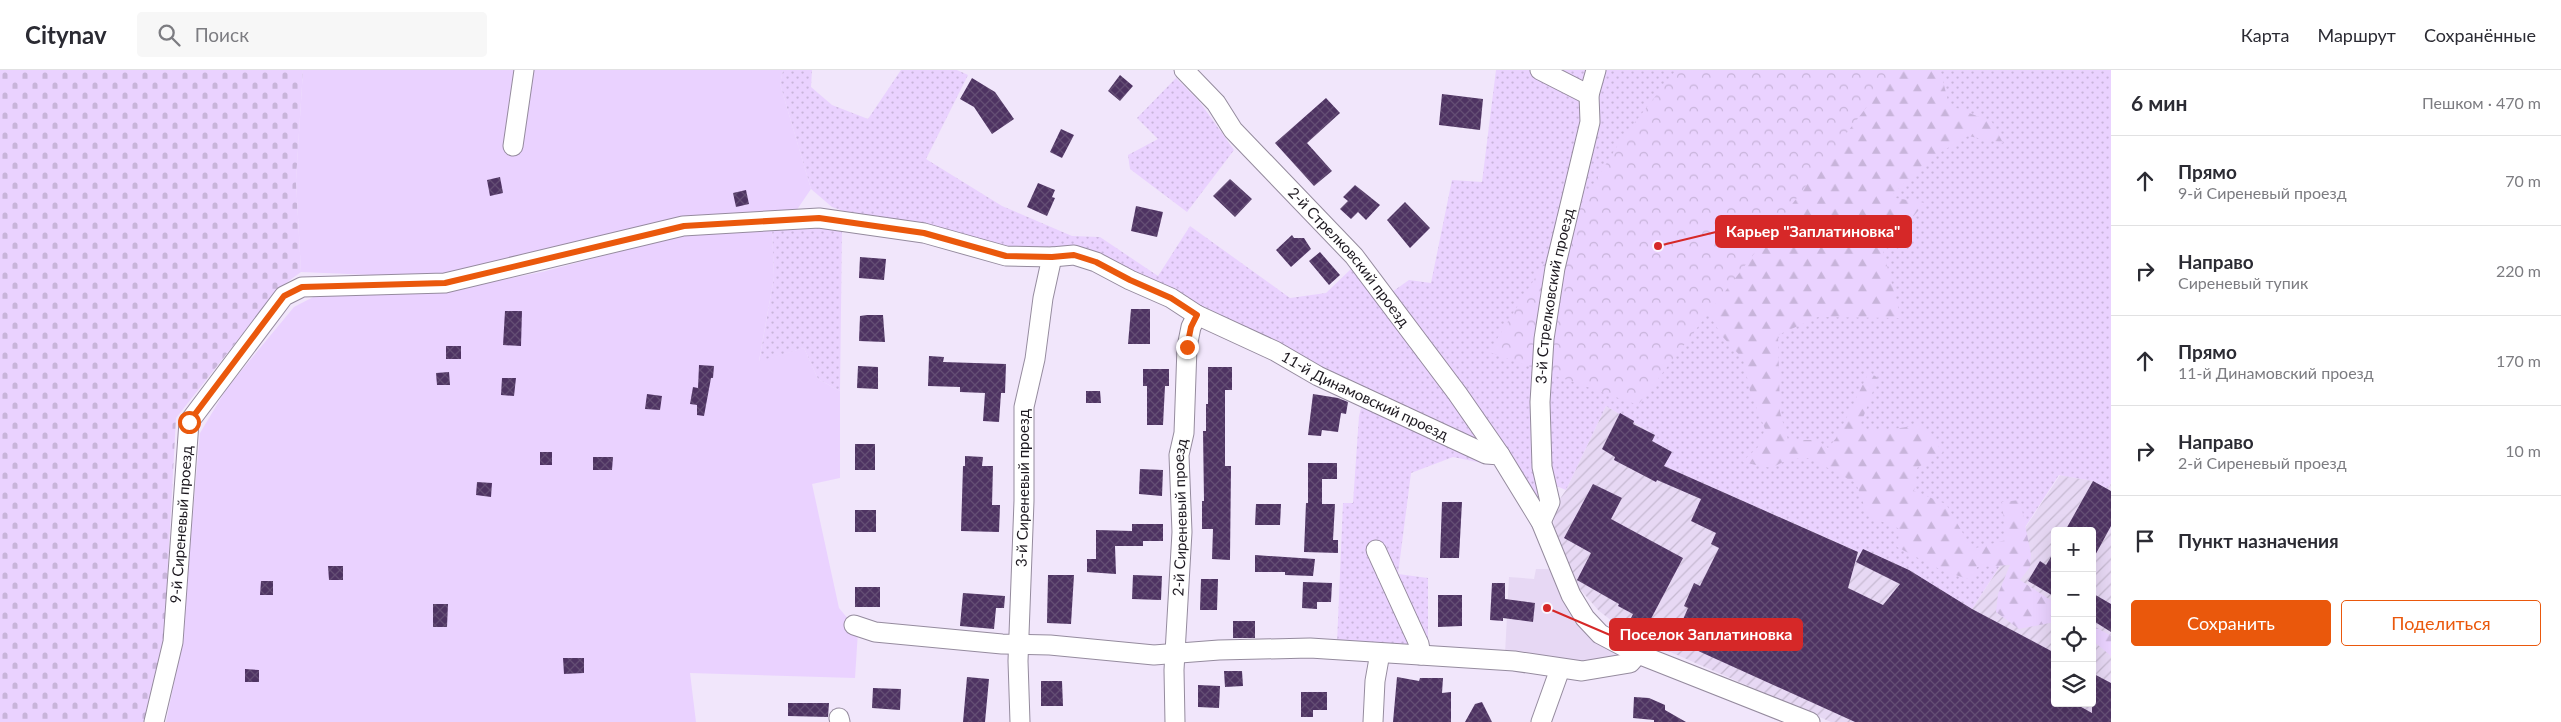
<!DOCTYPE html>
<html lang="ru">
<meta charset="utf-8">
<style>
:root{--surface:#fff;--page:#f7f7f7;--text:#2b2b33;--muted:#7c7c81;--line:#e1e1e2;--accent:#ea580c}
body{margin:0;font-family:Lato,sans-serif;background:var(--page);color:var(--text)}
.controls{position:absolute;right:15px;bottom:15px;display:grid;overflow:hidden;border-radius:5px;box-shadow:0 5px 20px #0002}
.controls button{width:45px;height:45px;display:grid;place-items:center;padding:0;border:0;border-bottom:1px solid var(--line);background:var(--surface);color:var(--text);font:25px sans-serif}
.stop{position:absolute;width:15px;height:15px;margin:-11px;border:4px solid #ea580c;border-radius:50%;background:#fff}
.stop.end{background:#ea580c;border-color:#fff;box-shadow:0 1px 5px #0008}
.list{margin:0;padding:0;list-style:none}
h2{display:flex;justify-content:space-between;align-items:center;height:65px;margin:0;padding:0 20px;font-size:21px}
h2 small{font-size:16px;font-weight:400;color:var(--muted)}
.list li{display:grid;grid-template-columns:32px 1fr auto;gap:15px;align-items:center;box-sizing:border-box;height:90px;padding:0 20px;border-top:1px solid var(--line)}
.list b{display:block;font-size:19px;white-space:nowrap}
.list p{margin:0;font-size:16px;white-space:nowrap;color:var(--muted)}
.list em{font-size:16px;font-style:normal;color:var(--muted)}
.actions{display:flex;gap:10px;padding:15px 20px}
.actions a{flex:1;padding:11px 0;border:1px solid var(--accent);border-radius:5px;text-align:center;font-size:18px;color:var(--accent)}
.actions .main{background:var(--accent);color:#fff}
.icon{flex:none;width:28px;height:28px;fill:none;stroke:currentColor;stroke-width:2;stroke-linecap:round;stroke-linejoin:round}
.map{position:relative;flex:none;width:2111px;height:652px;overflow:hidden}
header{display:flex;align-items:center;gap:30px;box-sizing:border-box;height:70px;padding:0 25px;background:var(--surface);border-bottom:1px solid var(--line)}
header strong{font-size:24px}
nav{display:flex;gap:28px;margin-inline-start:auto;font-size:18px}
.search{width:350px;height:45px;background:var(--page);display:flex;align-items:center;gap:12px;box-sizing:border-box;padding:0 18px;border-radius:5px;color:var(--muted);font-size:19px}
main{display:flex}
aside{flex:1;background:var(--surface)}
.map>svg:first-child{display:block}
.built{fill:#e7d8f4}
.industrial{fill:url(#industrial-furrows);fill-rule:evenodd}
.grass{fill:url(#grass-dots)}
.forest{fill:url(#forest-firs)}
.cemetery{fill:url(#cemetery-stones)}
.park{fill:url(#park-crowns)}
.garden{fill:#ead2ff}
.building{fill:url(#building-cross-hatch)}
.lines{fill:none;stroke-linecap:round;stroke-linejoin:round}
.minor-casing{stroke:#958b9e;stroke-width:21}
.minor{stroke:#fff;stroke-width:19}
.route{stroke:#ea580c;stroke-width:6}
.labels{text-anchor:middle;stroke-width:5;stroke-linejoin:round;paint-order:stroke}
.street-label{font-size:15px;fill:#1d1920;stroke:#fbf6ff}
.leader{fill:none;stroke:#d62828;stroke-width:2}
.callout-dot{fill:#d62828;stroke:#fbf6ff;stroke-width:2}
.callout{fill:#d62828;stroke:#d62828;stroke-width:2}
.callout-label{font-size:16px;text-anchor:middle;font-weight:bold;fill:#fff}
</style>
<header>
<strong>Citynav</strong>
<div class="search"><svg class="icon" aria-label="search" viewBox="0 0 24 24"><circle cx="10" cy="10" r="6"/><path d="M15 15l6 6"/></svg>Поиск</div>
<nav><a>Карта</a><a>Маршрут</a><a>Сохранённые</a></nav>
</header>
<main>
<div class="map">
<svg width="2111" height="652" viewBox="0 0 2111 652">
<defs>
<pattern id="industrial-furrows" width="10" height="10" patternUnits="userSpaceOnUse" patternTransform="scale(1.25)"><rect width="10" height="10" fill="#e7d8f4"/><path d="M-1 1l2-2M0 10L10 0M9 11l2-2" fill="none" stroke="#c6b9d1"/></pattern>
<pattern id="grass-dots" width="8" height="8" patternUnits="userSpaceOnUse" patternTransform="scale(1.25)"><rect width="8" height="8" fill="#ead2ff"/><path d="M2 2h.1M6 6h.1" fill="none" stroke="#c8b4da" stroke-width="1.8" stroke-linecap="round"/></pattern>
<pattern id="forest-firs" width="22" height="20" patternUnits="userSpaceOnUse" patternTransform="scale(1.25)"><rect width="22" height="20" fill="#ead2ff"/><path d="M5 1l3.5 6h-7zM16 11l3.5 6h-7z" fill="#c8b4da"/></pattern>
<pattern id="cemetery-stones" width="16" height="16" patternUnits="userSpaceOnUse" patternTransform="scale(1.25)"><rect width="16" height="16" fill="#ead2ff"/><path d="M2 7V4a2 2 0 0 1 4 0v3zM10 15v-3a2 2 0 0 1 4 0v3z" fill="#c8b4da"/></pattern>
<pattern id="park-crowns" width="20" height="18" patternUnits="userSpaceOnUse" patternTransform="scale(1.25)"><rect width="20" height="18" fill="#ead2ff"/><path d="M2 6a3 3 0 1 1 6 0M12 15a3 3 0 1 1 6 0" fill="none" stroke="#c8b4da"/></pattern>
<pattern id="building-cross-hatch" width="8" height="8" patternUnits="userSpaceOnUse" patternTransform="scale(1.25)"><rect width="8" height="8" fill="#4e3362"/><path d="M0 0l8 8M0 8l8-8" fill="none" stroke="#644e74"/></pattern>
</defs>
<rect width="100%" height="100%" fill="#f1e6fb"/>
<path class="built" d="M1536 499H1554L1594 568 1621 586 1580 594 1505 584 1509 507 1534 509Z"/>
<path class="industrial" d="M1606 336 1655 365 1653 371 1672 382 1664 396 1861 483 1863 479 1909 500 1972 539 2060 405 2093 411 2108 419 2111 413V652H1831L1629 564 1599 541 1579 518 1565 495 1554 466 1553 439 1566 420ZM2055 461H2092V633H2055Z"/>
<path class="grass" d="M783 0H812L811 17 832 35 868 49 901 0H957L968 5 926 89 1002 136 1072 166 1100 167 1158 206 1190 156 1290 228 1326 223 1352 198 1462 342 1484 376 1132 206 863 148 832 137 811 119 780 14Z
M1496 0H2111V413L2108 419 2093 411 2059 405 1972 539 1909 500 1863 479 1861 483 1664 396 1672 382 1652 371 1655 365 1606 336 1566 420 1554 415 1540 432 1392 222 1409 210 1431 213 1452 110 1482 112Z
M1176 8 1199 31 1234 80 1187 142 1130 99 1128 85 1158 69 1137 48Z
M806 157 842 158 840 321 818 309 804 278 759 292 774 207 772 158Z
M1363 331 1484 389 1482 393 1453 387 1411 403 1398 504 1428 508V578L1337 574 1343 433H1353L1359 346Z"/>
<path class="forest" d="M1851 0H1938L1941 3 1949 35 1992 52 2003 73 1968 66 1929 89 1890 127 1925 133 1883 181 1901 248 1818 247 1778 265 1780 342 1788 370H1817L1828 378 1837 367 1869 302 1878 308 1858 361 1887 360 1920 355 1943 382 1917 398 1914 421 1946 434 1972 479 2006 470 2002 432 2020 430 2031 484 2030 497 2020 510 2055 533V552L2019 559 1996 542 1998 524 2010 495 1977 497 1971 510 1943 501 1897 477 1900 459 1868 446 1856 413 1809 388 1789 389 1771 398 1742 392 1758 377 1765 359 1750 321 1743 289 1722 266 1690 213Z
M2092 555 2111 566V586L2092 570Z"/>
<path class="cemetery" d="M0 0H303L296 110 301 202 278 219 176 348 164 569 146 652H0Z"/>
<path class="park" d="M1676 0H1895L1638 335 1489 282 1621 70Z"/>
<path class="garden" d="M303 0H783L780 14 811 119 796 141 443 208 301 202 296 110Z
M772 158 774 207 759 291 804 278 818 309 840 321V408L812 414 839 538 858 561 855 608 690 603 696 652H166L181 578 200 363 227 318 294 237 321 223 447 221 542 202 686 164Z"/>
<path class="building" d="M1120 5 1133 16 1120 31 1108 21Z
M972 8 995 22 1014 49 992 64 974 37 960 29Z
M1442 24 1483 29 1480 60 1439 55Z
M1326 28 1340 43 1307 73 1332 101 1314 116 1275 73Z
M1061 59 1074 65 1062 88 1050 82Z
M500 107 503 123 490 126 487 110Z
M1230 109 1252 129 1235 147 1213 126Z
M1038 113 1055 120 1052 127 1055 128 1047 146 1027 137Z
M1355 115 1380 135 1366 150 1358 142 1351 149 1340 139 1348 131 1343 127Z
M746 120 749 134 736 137 733 123Z
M1405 132 1430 158 1410 178 1387 150Z
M1136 136 1163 142 1157 167 1131 161Z
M1292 165 1294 168H1304L1311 179 1291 197 1276 180Z
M1320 182 1340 205 1329 215 1309 191Z
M860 187 886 189 884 210 859 208Z
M1131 239H1150V274H1128Z
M505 241H522L521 276 503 275Z
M867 245H883L885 272 859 271 860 246Z
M446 276H461V289H446Z
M929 286 944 287 943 292 1006 294 1005 323H1001L999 352 983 351 985 323 960 322V317L928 316Z
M699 295 714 296 713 308H711L704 346 697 345V335L690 334 693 317 698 318Z
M858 296 878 297V319L857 318Z
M1208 297H1232V320H1225V396H1231L1230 490 1212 489 1213 459H1202V431H1204L1203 361H1206V334H1208Z
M1143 299H1169V316H1165L1163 355H1147V316H1143Z
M449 302 450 315H437L436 303Z
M502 308H516L514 326 501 325Z
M1086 321H1100L1101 333H1086Z
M647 324 662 326 660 340 645 339Z
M1313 324 1338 328 1348 332 1346 344 1341 343 1338 362 1322 360 1321 366 1308 365Z
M1620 343 1634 351 1633 354 1655 365 1652 371 1672 382 1664 396 1858 482 1848 518 1883 535 1900 514 1856 492 1863 479 1909 500 1972 539 2055 583V633H2074L2092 643V603L2111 613V652H1855L1674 570 1688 538 1684 536 1694 513 1700 516 1719 478 1711 474 1716 463 1691 451 1701 429 1657 410 1656 412 1614 390 1615 387 1602 379Z
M855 374H875V400H855Z
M540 382H552V395H540Z
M965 386 983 387 982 396H993L992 435H1000L999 462 961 461 963 396H965Z
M593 387H613L612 400H593Z
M1308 393H1337V409H1322V434H1335L1333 470H1338V483L1304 482 1306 433H1308Z
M1140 399 1163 400 1162 426 1139 424Z
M2093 411 2111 421V456L2092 491V461H2065Z
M477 412 492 413 491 427 476 425Z
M1593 414 1622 428 1611 449 1683 488 1643 564 1627 556 1633 544 1618 536 1619 534 1577 510 1591 483 1564 468Z
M1442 432H1462L1459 488H1440Z
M1256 434H1281L1280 455H1255Z
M855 440H876V462H855Z
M1132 454H1163V471H1143V476H1115L1116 504 1087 502V489H1096V460L1132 461Z
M2055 480V527L2028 511 2040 491 2046 495Z
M1255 485 1315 489 1313 506 1285 505V502H1255Z
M328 496H343V510H329Z
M1048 505H1074L1071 554 1047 553Z
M1133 505 1162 506 1161 530 1132 529Z
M1201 509H1218L1217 540H1200Z
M261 511H273V525H260Z
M1303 512 1332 513 1331 532H1317V539L1302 538Z
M1492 513H1505V529L1535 533 1533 552 1503 548V551L1490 550Z
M855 517H880V537H855Z
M963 523 1005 526 1004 538H996L994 559 960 556Z
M2092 523 2111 534V562L2092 550Z
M1438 525H1462V556L1438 557Z
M433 534H448L447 557H433Z
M1233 551H1255V568H1233Z
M563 588H584V603L564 604Z
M245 599 259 600V612H245Z
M1224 601H1242L1243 616 1225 617Z
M967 607 989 609 985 652H963Z
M1397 607 1419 611 1420 608H1443L1442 623 1451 622V652H1393Z
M1041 611H1062L1063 636H1041Z
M1198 615 1220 616 1219 638 1198 637Z
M873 618 901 619 900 640 872 638Z
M1301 622H1327V640H1313V647H1301Z
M1634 627 1649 628 1665 635V640L1686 652H1654V650L1633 648Z
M1482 632 1492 652H1465L1475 634Z
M788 633H829L828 647 788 646Z"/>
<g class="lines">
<g class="minor-casing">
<g id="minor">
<path id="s1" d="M1184 0 1216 33 1233 60 1354 186 1457 323 1500 385"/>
<path d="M1540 0 1589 25"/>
<path d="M513 76 524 0"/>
<path id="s2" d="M1541 452 1550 432 1542 397 1540 332 1544 269 1555 198 1590 52 1589 25 1596 0"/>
<path d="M1376 480 1419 574 1421 585"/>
<path d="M854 555 875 562 1002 574 1050 575 1154 585 1219 580 1310 578 1514 591 1582 601 1630 593 1638 584"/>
<path d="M839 648 840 652"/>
<path id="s3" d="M154 652 173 572 189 352 284 226 302 217 445 213 683 156 819 148 924 163 1006 186 1052 187 1074 185 1096 192 1130 210 1171 228 1197 245 1275 281 1318 306 1486 384 1500 385 1541 452 1571 525 1585 548 1600 564 1638 584 1810 652"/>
<path id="s4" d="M1020 652 1018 591 1024 431V337L1035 289 1043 228 1052 187"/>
<path id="s5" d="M1175 652 1174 600 1182 462 1179 385 1184 363 1187 277 1191 257 1197 245"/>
<path d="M1373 652 1375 611 1380 583"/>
<path d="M1541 652 1560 599"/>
</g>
</g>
<use href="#minor" class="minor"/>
</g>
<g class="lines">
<path class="route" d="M189 352 284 226 302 217 445 213 684 156 819 148 924 163 1006 186 1052 187 1074 185 1096 192 1130 210 1171 228 1197 245 1191 257 1187 277"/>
</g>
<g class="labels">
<g class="street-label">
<text dy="5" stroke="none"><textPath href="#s1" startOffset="250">2-й Стрелковский проезд</textPath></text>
<text dy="5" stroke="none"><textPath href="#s2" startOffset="230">3-й Стрелковский проезд</textPath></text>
<text dy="5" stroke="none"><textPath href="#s3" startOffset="1588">11-й Динамовский проезд</textPath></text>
<text dy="5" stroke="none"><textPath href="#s4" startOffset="234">3-й Сиреневый проезд</textPath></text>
<text dy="5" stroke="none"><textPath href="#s5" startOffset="205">2-й Сиреневый проезд</textPath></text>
<text dy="5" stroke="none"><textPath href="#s3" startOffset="200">9-й Сиреневый проезд</textPath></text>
</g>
</g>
<path class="leader" d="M1658 176L1716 162M1547 538L1610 565"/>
<g class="callout-dot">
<circle cx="1658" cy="176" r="5"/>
<circle cx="1547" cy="538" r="5"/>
</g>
<g class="callout">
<rect x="1716" y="146" width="195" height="31" rx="5"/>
<rect x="1610" y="549" width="192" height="31" rx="5"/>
</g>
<g class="callout-label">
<text x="1813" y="167">Карьер "Заплатиновка"</text>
<text x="1706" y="570">Поселок Заплатиновка</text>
</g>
</svg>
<div class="controls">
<button>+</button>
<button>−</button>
<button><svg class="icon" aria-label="locate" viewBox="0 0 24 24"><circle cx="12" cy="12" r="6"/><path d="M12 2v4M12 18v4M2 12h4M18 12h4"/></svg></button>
<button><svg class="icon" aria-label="layers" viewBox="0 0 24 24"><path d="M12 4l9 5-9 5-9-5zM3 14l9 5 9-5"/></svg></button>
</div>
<div class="stop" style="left:189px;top:352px"></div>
<div class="stop end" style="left:1187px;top:277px"></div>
</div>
<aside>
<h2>6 мин<small>Пешком · 470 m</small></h2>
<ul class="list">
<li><svg class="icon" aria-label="ahead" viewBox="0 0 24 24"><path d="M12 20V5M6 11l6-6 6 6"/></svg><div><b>Прямо</b><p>9-й Сиреневый проезд</p></div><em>70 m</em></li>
<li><svg class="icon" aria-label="right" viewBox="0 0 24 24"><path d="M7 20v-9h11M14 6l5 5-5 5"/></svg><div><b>Направо</b><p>Сиреневый тупик</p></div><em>220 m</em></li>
<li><svg class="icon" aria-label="ahead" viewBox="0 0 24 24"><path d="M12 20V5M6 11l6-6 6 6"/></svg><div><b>Прямо</b><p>11-й Динамовский проезд</p></div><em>170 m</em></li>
<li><svg class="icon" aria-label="right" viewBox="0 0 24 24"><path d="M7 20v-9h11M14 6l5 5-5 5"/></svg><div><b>Направо</b><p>2-й Сиреневый проезд</p></div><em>10 m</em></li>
<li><svg class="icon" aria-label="arrive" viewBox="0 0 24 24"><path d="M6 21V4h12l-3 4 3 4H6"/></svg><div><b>Пункт назначения</b></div></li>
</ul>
<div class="actions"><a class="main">Сохранить</a><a>Поделиться</a></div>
</aside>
</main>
